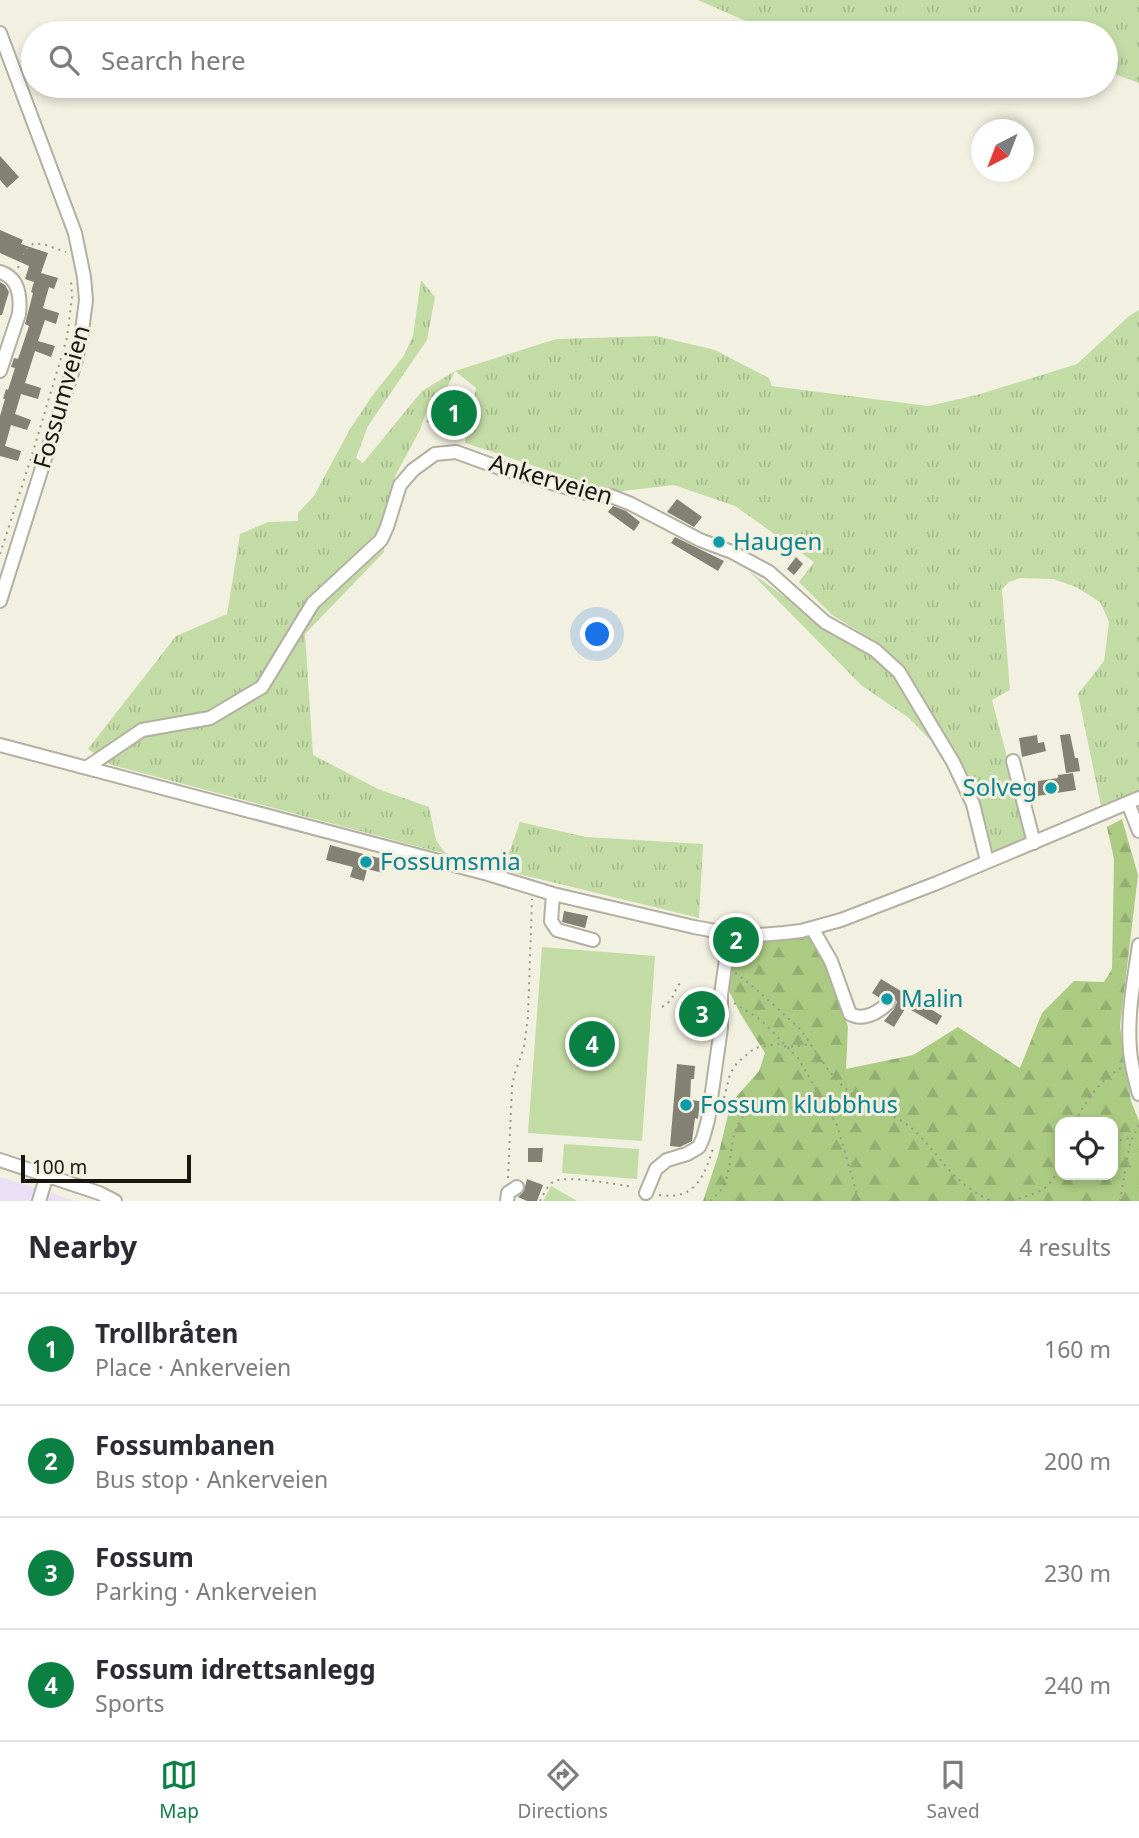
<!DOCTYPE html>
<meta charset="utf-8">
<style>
:root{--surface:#fff;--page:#f7f7f7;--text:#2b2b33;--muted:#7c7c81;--line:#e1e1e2;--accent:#0b8043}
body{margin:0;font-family:"Noto Sans",sans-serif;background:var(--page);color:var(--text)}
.controls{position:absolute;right:21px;bottom:21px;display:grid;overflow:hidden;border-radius:14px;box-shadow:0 4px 10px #0003}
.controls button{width:63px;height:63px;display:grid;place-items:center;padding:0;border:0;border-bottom:2px solid var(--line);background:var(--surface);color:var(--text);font:35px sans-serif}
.compass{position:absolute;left:971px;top:119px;width:63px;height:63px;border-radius:50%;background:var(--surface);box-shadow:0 4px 10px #0003;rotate:222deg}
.scale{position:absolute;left:21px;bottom:18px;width:170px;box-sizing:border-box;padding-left:7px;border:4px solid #171611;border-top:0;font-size:19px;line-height:24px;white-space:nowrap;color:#171611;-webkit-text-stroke:5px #f2f0e0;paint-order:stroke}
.you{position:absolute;left:598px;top:635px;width:24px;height:24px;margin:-18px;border:5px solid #fff;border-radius:50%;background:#1a73e8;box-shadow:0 0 0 10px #1a73e833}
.badge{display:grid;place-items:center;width:46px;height:46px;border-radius:50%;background:var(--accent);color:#fff;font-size:23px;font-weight:700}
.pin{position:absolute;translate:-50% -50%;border:4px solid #fff;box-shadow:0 2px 7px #0006}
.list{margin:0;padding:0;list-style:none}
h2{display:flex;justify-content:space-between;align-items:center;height:91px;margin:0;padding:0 28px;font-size:30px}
h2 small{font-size:23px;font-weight:400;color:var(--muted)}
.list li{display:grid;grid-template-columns:46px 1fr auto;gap:21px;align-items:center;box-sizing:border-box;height:112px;padding:0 28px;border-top:2px solid var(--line)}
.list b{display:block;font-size:26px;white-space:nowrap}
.list p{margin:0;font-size:23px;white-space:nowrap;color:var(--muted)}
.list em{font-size:23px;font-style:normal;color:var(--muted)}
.icon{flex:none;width:38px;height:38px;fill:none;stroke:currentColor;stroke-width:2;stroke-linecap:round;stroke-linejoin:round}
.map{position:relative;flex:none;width:1139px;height:1201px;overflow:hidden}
.search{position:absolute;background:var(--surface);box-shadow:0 4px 10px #0003;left:21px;right:21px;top:21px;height:77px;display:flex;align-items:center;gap:18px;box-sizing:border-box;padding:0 24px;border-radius:38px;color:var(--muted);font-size:26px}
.sheet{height:539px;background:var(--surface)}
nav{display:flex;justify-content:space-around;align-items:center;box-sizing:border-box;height:98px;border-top:2px solid var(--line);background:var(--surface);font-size:19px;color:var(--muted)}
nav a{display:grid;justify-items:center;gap:4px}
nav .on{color:var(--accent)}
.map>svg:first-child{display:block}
.industrial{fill:#eae0f5}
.grass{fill:url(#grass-tufts)}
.forest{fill:url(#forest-firs);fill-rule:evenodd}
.pitch{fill:#c3dca6}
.building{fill:#838173}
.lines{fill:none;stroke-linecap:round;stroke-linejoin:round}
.minor-casing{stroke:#b3b0a2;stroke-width:16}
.path{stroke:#9a988c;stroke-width:2;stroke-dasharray:2 5;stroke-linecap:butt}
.minor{stroke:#fff;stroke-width:12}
.culture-dot{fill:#0f9aa8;stroke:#f2f0e0;stroke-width:2.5}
.labels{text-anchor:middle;stroke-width:6;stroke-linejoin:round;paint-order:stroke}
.street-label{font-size:24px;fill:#171611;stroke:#f2f0e0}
.culture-label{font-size:24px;fill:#0d838f;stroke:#f2f0e0;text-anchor:start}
</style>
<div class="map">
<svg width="1139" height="1201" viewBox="0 0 1139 1201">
<defs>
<pattern id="grass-tufts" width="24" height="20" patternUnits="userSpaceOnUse" patternTransform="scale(1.75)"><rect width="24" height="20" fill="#c3dca6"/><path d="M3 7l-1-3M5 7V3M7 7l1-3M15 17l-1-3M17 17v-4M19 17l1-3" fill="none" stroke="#a7bc8e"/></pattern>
<pattern id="forest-firs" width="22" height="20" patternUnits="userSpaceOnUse" patternTransform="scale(1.75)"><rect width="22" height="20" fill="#abcb83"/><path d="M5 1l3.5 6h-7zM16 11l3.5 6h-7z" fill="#92ae70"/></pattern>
</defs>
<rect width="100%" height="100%" fill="#f2f0e0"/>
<path class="industrial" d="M0 1177 76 1201H0Z"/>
<path class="grass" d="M698 0H1139V83L1106 71V33H773Z
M421 280 435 297 427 340 368 426 356 458 363 463 422 391 455 371 556 339 656 336 715 350 769 378 772 386 928 406 977 395 1077 364 1128 317 1139 310V792L1102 811 1078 694 1104 661 1109 622 1100 602 1076 587 1053 579 1020 578 1009 582 1002 589 1010 690 992 700 1029 841 993 851 980 803 963 770 906 669 881 645 832 615 799 582 814 562 735 506 674 485 614 492 465 443 476 388 455 371 446 390 428 407 420 430 395 476 384 552 305 634 313 755 378 789 429 807 436 840 446 854 112 765 88 749 176 636 227 614 240 534 268 522 298 521V513L314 496 350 429 372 396 403 357 413 336Z
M749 571 825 626 874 655 897 675 945 755 909 718 861 685Z
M520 822 586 837 703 844 699 918 515 873 508 856Z"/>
<path class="forest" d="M1122 819 1138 875 1120 1026 1131 1101 1139 1121V1201H703L718 1156 731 1103 759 1071 765 1053 740 1013 723 979 738 942 812 936 830 967 848 1027 846 1069 913 1055 958 1027 1020 1068 1042 1013 1074 981 1104 982 1112 969 1114 859 1107 827ZM1060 1122H1113V1175H1060Z"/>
<path class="pitch" d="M542 947 655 956 642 1141 528 1133Z
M564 1144 639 1149 637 1179 562 1173Z
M551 1186 577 1201H543Z"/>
<path class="building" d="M0 156 19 177 7 188 0 180Z
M0 230 23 240 21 244 48 253 41 273 58 278 54 289 49 287 43 308 59 313 56 324 45 320 38 341 55 346 51 357 35 351 25 383 41 388 38 399 21 394 15 414 31 420 27 430 11 425 5 446 21 451 18 461 0 456V416L5 399H3L6 389 8 390 15 368 11 367 14 358 18 359 29 326 25 324 33 293 31 292 34 282 25 279 29 266 0 253Z
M0 282 5 285 9 292 2 315H0Z
M448 402 465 408 459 424 442 418Z
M431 412 441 416 437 426 427 422Z
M677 499 702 517 694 527 667 512Z
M613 506 626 511 640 522 634 531 608 512Z
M675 537 724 561 718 571 671 543Z
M796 557 803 564 794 575 787 569Z
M1070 734 1075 758H1078L1080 771 1066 773 1060 735Z
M1037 735 1038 743 1044 742 1046 751 1022 757 1019 738Z
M1073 773 1076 790 1031 797 1028 785 1032 784V782L1058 778V775Z
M330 845 386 860 383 873 367 869 364 881 350 877 353 867 326 860Z
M564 911 588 916 585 928 562 922Z
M881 979 942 1016 937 1025 906 1007 894 1027 884 1021 894 1009 897 1002 891 995H885L880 998 872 993Z
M677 1064 695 1066 694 1079H691L690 1100 700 1101 698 1119 695 1118 692 1141 680 1147 670 1146Z
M528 1148H543L542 1162H528Z
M527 1179 543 1185 537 1201H527L518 1197 524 1191Z"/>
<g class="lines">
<g class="minor-casing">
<path id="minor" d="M0 33 75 233 84 277 86 300 81 339 76 360 0 601
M0 272C19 278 21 296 19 314L0 371
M0 745 488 874 553 894 694 927 726 933 758 935 784 933 801 931 841 920 937 883 1139 798
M1013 761 1034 843
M86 768 142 730 210 718 262 687 313 603 381 540 387 527 400 485 413 470 435 454 456 452 500 468 586 493 611 496 631 504 700 540 732 552 769 572 825 622 875 650 899 672 953 762 973 804 987 861
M1128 803 1139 831
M553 894 551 921 557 930 593 940
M812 928 831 961 850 1014C863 1021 878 1013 888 1003
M1139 945C1134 980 1127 1015 1130 1050 1131 1065 1135 1079 1139 1094
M0 1160 99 1193 115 1201
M646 1193 656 1169 667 1160 687 1154 699 1147 703 1138 708 1120 721 1028V995L726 959V933
M39 1201 47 1175
M507 1201 508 1193 517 1187"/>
</g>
<path class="path" d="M18 268 25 250 34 243 46 245 66 252
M0 554 32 455 67 338 72 297 71 280
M735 973C750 983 762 995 776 1007 785 1016 795 1023 803 1033 816 1051 828 1073 845 1088 866 1108 896 1112 917 1133 944 1161 953 1183 991 1201
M734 1003 761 1020 798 1058 837 1125 859 1201
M662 1007C678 998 672 988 683 981
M724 1098 730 1074 737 1063 755 1048 777 1044 788 1047 811 1044
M1075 1122C1086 1100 1099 1081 1121 1068
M1113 1142 1130 1138
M508 1178 512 1087 514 1076 524 1047 528 1016 532 899
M659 1195C696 1201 705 1175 714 1145
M540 1201C543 1195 547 1186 553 1182 565 1174 619 1185 634 1187
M710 1201C716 1196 721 1191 724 1185 735 1159 726 1127 751 1109 778 1089 799 1121 817 1107L819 1097
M1012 1201C1039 1191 1047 1194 1060 1166
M1120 1201 1130 1142 1139 1125"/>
<use href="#minor" class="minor"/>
</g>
<g class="culture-dot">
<circle cx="719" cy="542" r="7"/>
<circle cx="1051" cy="788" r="7"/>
<circle cx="366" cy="862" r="7"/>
<circle cx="887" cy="999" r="7"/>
<circle cx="686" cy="1105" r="7"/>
</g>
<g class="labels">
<g class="street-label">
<text transform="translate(62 397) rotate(-74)" y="8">Fossumveien</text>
<text transform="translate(551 480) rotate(16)" y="8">Ankerveien</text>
</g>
<g class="culture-label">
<text x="733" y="550">Haugen</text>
<text x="1037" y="796" text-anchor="end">Solveg</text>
<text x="380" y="870">Fossumsmia</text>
<text x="901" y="1007">Malin</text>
<text x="700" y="1113">Fossum klubbhus</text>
</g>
</g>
</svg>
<div class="controls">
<button><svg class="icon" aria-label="locate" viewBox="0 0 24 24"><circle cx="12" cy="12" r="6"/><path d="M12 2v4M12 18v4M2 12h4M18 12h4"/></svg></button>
</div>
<svg class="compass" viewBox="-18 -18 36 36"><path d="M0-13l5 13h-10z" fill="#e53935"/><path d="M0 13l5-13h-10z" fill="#7c7c81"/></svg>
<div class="scale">100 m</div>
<div class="you"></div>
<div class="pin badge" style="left:454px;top:413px">1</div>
<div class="pin badge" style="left:736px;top:940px">2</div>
<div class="pin badge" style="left:702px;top:1014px">3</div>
<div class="pin badge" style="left:592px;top:1044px">4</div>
<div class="search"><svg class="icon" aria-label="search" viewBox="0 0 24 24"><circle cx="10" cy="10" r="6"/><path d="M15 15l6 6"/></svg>Search here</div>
</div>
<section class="sheet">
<h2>Nearby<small>4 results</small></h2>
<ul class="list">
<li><span class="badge">1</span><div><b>Trollbråten</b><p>Place · Ankerveien</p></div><em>160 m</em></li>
<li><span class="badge">2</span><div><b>Fossumbanen</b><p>Bus stop · Ankerveien</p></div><em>200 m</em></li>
<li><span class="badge">3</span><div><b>Fossum</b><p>Parking · Ankerveien</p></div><em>230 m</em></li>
<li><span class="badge">4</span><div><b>Fossum idrettsanlegg</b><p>Sports</p></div><em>240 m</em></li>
</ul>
</section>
<nav>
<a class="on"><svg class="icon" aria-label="map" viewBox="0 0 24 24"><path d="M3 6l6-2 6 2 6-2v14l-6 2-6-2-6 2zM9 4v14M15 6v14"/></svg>Map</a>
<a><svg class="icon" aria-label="directions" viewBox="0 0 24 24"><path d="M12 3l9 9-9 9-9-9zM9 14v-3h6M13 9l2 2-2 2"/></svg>Directions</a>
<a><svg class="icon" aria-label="saved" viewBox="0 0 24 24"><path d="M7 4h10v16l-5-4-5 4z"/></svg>Saved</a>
</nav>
